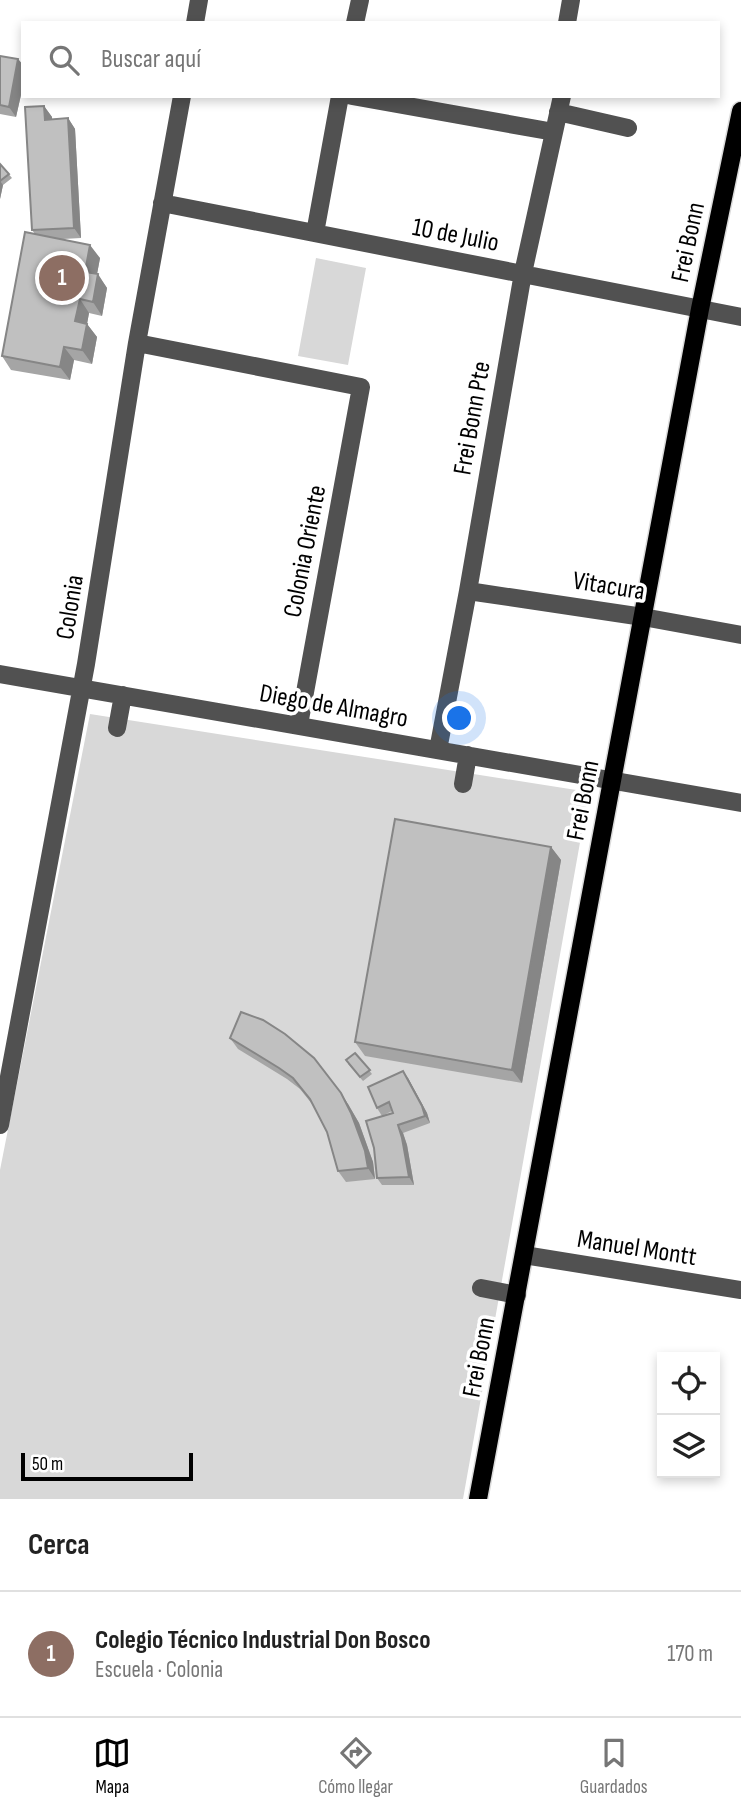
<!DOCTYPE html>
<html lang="es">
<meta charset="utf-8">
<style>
:root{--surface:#fff;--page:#f2f2f2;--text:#222;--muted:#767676;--line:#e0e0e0;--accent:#000}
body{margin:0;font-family:"Sofia Sans Condensed",sans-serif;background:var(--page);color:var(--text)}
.controls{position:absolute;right:21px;bottom:21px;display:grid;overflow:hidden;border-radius:0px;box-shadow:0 4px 10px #0003}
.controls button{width:63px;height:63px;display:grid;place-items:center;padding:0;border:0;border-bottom:2px solid var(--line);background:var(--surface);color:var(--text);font:35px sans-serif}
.scale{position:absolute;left:21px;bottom:18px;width:172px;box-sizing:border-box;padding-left:7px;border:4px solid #000;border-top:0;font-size:19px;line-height:24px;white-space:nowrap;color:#000;-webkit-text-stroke:5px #fff;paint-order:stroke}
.you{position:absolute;left:460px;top:719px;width:24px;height:24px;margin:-18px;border:5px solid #fff;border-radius:50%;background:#1a73e8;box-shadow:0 0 0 10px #1a73e833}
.badge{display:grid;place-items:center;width:46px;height:46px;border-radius:50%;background:var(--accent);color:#fff;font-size:23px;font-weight:700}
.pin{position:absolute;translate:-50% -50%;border:4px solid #fff;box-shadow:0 2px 7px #0006}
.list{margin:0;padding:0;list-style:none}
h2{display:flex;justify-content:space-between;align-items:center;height:91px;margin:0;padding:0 28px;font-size:30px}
h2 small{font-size:23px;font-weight:400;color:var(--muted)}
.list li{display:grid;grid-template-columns:46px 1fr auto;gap:21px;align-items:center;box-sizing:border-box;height:126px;padding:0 28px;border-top:2px solid var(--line)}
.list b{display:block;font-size:26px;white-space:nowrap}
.list p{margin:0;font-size:23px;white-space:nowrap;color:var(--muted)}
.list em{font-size:23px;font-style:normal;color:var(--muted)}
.icon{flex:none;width:38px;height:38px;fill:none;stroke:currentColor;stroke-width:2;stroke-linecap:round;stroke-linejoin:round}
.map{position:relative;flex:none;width:741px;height:1499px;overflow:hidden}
.search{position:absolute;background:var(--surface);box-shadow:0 4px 10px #0003;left:21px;right:21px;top:21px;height:77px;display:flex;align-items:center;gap:18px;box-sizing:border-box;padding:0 24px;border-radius:0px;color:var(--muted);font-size:26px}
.sheet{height:217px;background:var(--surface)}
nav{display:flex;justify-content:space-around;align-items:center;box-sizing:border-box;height:98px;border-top:2px solid var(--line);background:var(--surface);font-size:19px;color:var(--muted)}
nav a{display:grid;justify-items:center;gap:4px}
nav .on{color:var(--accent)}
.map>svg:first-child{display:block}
.green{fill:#d8d8d8}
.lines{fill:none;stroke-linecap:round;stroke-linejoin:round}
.major-casing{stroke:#dbdbdb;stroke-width:21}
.minor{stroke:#515151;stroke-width:18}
.major{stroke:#000;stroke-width:18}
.wall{fill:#a5a5a5}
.shaded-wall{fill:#868686}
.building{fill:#c0c0c0;stroke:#868686;stroke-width:2}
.labels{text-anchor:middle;stroke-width:7;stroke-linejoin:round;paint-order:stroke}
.street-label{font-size:26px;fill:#000;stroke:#fff}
</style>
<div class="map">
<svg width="741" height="1499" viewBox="0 0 741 1499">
<rect width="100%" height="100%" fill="#fff"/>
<path class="green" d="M316 258 366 268 348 365 298 356Z
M90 714 589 792 463 1499H0V1170Z"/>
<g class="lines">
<g class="major-casing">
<path id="major" d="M478 1499 700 309 741 111"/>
</g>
<path class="minor" d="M195 23 199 0
M355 23 360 0
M567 23 571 0
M352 96 554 132
M558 112 628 128
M162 203 741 317
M315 233 340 96
M137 343 361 387 299 725
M468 591 643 617 741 635
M0 674 741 803
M117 728 123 695
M438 750 468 591 523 273 562 96
M463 784 468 755
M0 1125 86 664 137 343 182 96
M524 1255 741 1290
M481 1288 517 1295"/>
<use href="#major" class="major"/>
</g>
<path class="wall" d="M0 56 18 59 23 65V86L16 117 0 114Z
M44 106 52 117V119L68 118 75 129 81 238 63 239 100 258 97 274 107 288 102 316 89 313 87 324 97 337 92 364 74 360 70 380 11 370 2 356 35 234 32 230Z
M0 164 12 178 3 185 0 199Z
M551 847 561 860 522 1083 365 1056 355 1042Z
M230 1038 348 1104 359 1123 373 1162 375 1179 346 1182 338 1171 327 1132 312 1104 300 1089 287 1079 238 1049Z
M355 1053 372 1074 363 1081 348 1064Z
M408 1078 427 1113 430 1123 403 1133 407 1145 414 1185H382L377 1178 393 1113 392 1111 382 1116 377 1108Z"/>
<path class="shaded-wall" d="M18 59 23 65V86L16 117 9 107Z
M44 106 52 117 53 131 45 120Z
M68 118 75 129 81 238 74 228Z
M0 181 3 185 0 199Z
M90 245 100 258 95 285 85 272Z
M98 274 107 288 102 316 93 302Z
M80 299 89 313 87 324 97 337 92 364 82 350 75 321Z
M64 347 74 360 70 380 60 367Z
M551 847 561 860 522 1083 512 1070Z
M403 1071 408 1078 427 1113 430 1123 425 1116Z
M341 1093 348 1104 359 1123 373 1162 375 1179 368 1168Z
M398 1125 403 1133 407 1145 414 1185 409 1177Z"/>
<path class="building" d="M0 56 18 59 9 107 0 105Z
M44 106 45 120 68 118 74 228 32 230 25 107Z
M0 164 9 174 0 181V183Z
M25 232 90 245 85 272 98 274 93 302 80 299 75 321 87 324 82 350 64 347 60 367 2 356Z
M395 819 551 847 512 1070 355 1042Z
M241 1012 263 1020 285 1034 314 1058 341 1093 351 1113 365 1151 368 1168 338 1171 327 1132 310 1099 293 1078 279 1068 230 1038Z
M355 1053 370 1070 360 1077 346 1060Z
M403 1071 422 1106 425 1116 398 1125 402 1138 409 1177 377 1178 374 1148 366 1121 393 1113 389 1102 377 1108 368 1087Z"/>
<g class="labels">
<g class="street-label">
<text transform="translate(456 234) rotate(11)" y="9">10 de Julio</text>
<text transform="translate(687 242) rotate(-78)" y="9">Frei Bonn</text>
<text transform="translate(471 418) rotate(-80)" y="9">Frei Bonn Pte</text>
<text transform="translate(304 551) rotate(-79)" y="9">Colonia Oriente</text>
<text transform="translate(609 585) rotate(9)" y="9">Vitacura</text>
<text transform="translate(69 607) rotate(-81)" y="9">Colonia</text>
<text transform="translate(334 705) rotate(10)" y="9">Diego de Almagro</text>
<text transform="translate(582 800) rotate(-79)" y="9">Frei Bonn</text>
<text transform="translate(637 1247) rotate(9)" y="9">Manuel Montt</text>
<text transform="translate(478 1357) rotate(-79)" y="9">Frei Bonn</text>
</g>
</g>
</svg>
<div class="controls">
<button><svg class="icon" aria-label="locate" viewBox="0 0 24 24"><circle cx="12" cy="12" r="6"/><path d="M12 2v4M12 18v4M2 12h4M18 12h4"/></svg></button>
<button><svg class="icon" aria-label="layers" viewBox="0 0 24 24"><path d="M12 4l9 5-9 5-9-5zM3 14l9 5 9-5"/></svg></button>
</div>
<div class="scale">50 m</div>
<div class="you"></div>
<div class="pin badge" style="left:62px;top:278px;background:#8d6e63">1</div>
<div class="search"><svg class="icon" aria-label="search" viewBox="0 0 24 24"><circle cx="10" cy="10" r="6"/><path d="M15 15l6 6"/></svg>Buscar aquí</div>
</div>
<section class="sheet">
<h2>Cerca<small></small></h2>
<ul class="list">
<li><span class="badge" style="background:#8d6e63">1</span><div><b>Colegio Técnico Industrial Don Bosco</b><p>Escuela · Colonia</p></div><em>170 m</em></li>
</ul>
</section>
<nav>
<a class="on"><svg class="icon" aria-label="map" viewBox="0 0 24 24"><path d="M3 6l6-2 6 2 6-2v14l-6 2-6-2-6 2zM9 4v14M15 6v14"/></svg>Mapa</a>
<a><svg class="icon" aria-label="directions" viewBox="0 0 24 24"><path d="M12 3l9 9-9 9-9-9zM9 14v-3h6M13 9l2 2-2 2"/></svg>Cómo llegar</a>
<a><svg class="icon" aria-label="saved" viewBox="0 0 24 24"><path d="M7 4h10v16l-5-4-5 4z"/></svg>Guardados</a>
</nav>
